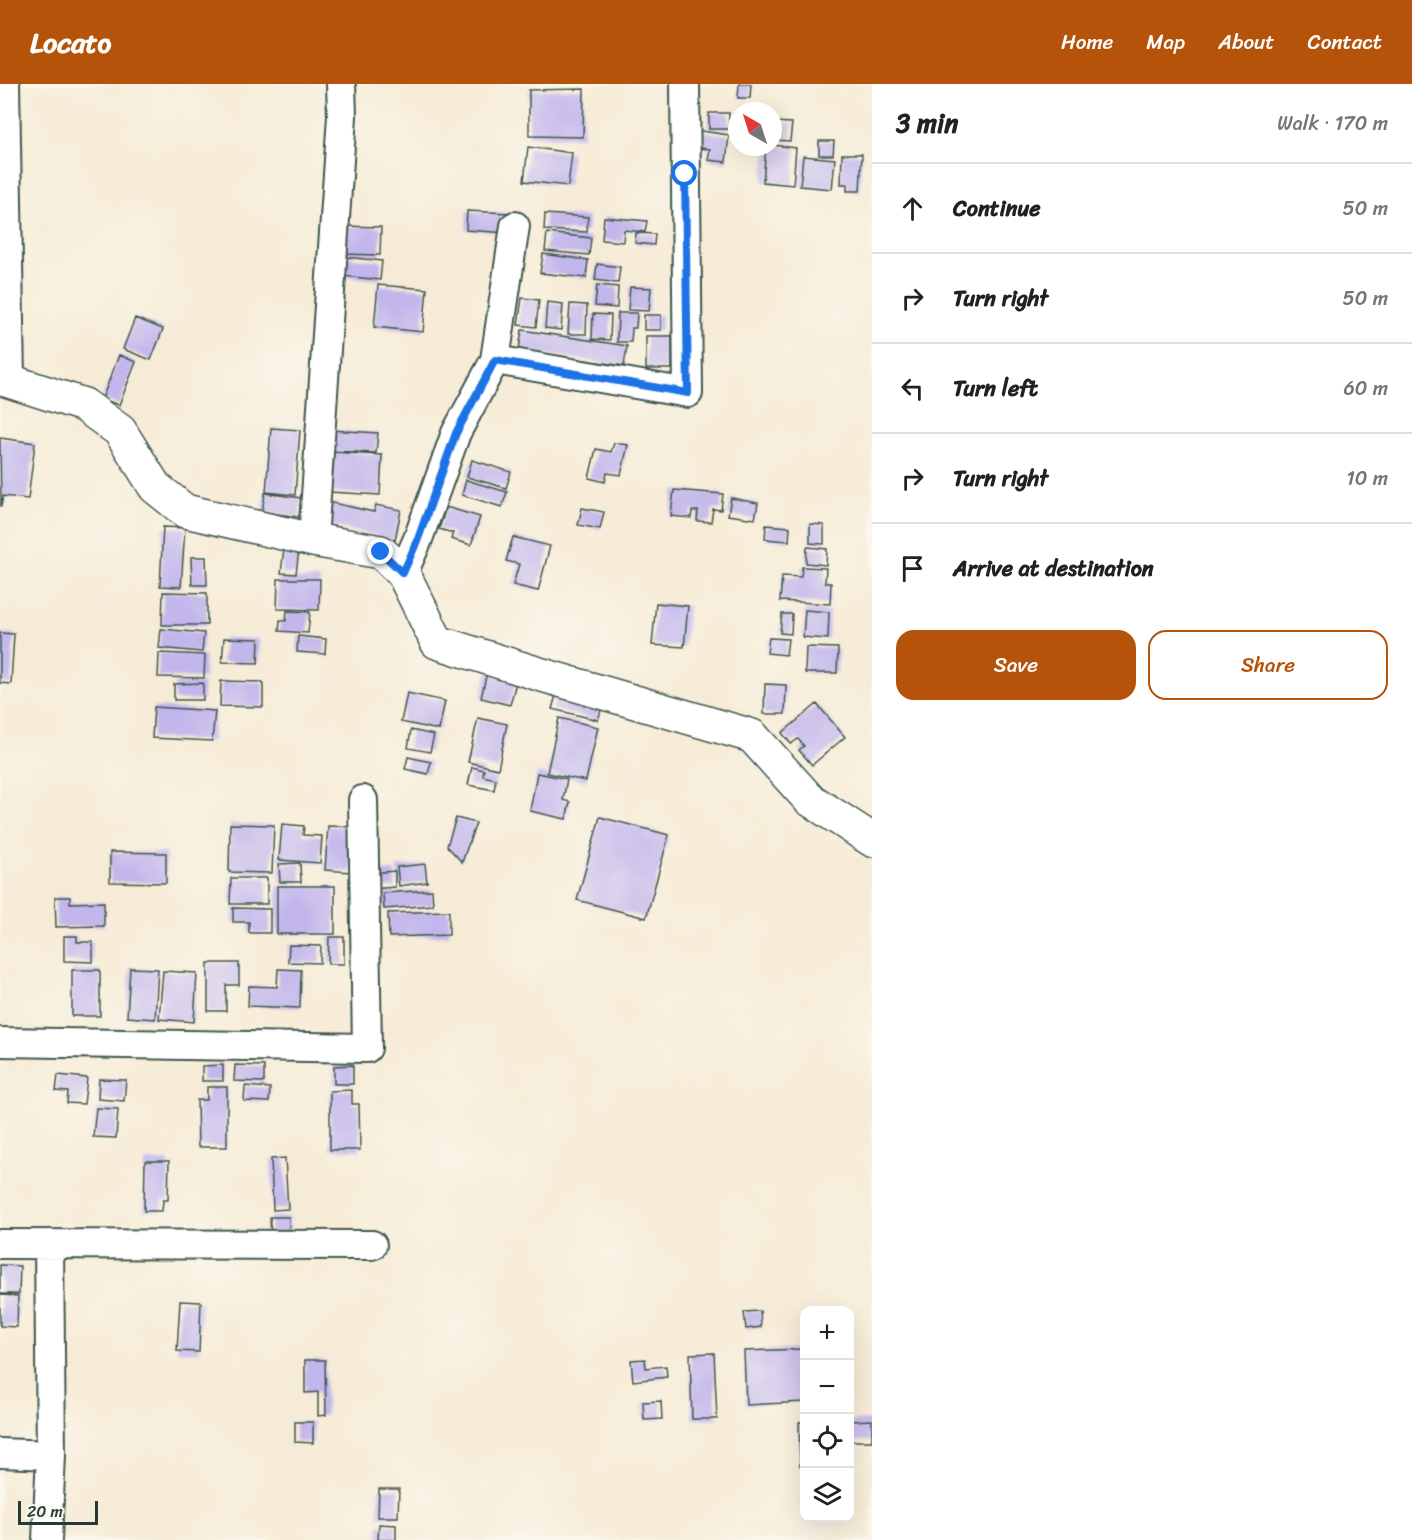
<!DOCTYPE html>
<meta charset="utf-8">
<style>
:root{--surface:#fff;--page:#f2f2f2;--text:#202124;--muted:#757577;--line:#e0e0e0;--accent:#b45309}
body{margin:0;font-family:Sriracha,sans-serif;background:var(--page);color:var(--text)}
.controls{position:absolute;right:18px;bottom:18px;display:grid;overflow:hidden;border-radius:12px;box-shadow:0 6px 24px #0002}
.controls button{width:54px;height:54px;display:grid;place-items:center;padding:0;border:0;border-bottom:2px solid var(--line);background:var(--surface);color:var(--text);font:30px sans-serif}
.compass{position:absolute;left:728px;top:18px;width:54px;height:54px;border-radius:50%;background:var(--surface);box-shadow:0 6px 24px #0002;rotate:321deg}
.scale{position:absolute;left:18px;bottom:15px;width:80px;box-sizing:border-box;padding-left:6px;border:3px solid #1f3d34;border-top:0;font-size:16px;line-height:21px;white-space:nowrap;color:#1f3d34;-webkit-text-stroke:4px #fbf7ec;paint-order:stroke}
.stop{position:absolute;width:18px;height:18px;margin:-14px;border:4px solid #1a73e8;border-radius:50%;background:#fff}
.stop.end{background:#1a73e8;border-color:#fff;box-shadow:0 2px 6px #0008}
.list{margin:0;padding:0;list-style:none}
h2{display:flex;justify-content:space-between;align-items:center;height:78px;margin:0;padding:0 24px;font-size:26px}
h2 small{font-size:20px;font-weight:400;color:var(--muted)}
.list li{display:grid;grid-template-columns:39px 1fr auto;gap:18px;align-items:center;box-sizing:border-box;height:90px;padding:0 24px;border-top:2px solid var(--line)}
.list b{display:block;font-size:22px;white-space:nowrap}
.list em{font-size:20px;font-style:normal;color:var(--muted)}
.actions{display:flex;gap:12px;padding:18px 24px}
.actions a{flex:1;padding:14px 0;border:2px solid var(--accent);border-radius:18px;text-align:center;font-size:21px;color:var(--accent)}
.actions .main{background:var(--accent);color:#fff}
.icon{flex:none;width:33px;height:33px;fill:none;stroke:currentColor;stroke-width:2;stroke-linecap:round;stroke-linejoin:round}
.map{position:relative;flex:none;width:872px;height:1456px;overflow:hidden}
header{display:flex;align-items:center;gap:36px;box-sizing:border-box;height:84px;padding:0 30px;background:var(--accent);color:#fff}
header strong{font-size:28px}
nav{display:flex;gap:33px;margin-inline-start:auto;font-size:21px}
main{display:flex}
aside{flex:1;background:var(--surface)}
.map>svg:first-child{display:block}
.building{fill:#c2b6ec}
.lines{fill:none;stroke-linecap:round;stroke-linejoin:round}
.minor-casing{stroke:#3f574c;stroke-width:32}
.tertiary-casing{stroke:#3f574c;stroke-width:36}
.minor{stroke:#fff;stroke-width:28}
.tertiary{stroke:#fff;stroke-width:33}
.route{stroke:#1a73e8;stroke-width:8}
</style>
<header>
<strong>Locato</strong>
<nav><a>Home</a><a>Map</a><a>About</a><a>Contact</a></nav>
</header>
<main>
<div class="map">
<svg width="872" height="1456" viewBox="0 0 872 1456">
<rect width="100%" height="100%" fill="#fbf7ec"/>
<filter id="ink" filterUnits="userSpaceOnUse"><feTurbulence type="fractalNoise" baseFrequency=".0167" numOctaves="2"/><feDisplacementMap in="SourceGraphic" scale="12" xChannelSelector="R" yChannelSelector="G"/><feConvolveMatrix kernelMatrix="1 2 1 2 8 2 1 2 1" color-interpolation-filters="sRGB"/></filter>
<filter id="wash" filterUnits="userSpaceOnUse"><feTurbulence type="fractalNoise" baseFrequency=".008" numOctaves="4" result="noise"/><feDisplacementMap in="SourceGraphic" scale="24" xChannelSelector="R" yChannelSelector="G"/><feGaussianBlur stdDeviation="1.35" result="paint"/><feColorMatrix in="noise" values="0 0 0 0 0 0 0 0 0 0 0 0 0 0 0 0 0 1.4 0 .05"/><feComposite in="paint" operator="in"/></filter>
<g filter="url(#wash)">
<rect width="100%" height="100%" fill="#f6ebd6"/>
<g id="blocks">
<path class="building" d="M739 0H751L750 14H738Z
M584 5 583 53 529 52V6Z
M709 29H729V45H709Z
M773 38 792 39 790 57 773 56Z
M694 46 729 51 726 78 708 76 710 65 692 63Z
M819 57H834L833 71H819Z
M773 61 796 64 793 101 763 98 766 63H773Z
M528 63 572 69 568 102 524 97Z
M842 70H862L860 107H847V100H841Z
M803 72 835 75 832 105 800 102Z
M467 127 509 129 508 149 466 146Z
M545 130 588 133 587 148 544 146Z
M604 133 647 137 645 148 624 146 623 158 602 156Z
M341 142 381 143 380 171 340 170Z
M547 149 591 154 589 171 545 167Z
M636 149 655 150 654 161 635 159Z
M543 170 588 176 586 194 540 189Z
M337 172 382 177 380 196 335 191Z
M597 180 620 183 618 199 595 196Z
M378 201 427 205 423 248 374 243Z
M597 201 618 203 617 224 595 222Z
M630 203 651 204 649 227 628 226Z
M522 214 539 216 536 243 518 241Z
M547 218 563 220 561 246 545 244Z
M570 220 587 221 586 250H568Z
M618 229H637L636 244H632L631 258H617Z
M593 230 611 231 610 256 592 255Z
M644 231H661V246H644Z
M135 234 163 245 151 276 123 265Z
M522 246 627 262 624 282 519 266Z
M646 252H672V285H646Z
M119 271 136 278 119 321 102 315Z
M271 344 300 346 295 411 266 408Z
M331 346 378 349 376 369 330 367Z
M0 354 35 359 28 415 3 412 1 423Z
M614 359 628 361 621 391 607 389 605 398 589 394 596 365 611 368Z
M331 368 382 371 380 411 329 408Z
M472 376 511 388 506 404 467 393Z
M466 396 507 408 502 423 462 411Z
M674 406 723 410 721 426 713 425 711 438 697 437 698 427H692L691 434 671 432Z
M265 409 301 414 299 433 262 428Z
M731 414 758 419 755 435 728 431Z
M328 418 374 428 376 421 401 426 395 456 323 440Z
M446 423 480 433 471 461 451 455 453 449 439 445Z
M582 424 604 428 600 445 578 441Z
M810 440 824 441V460L810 459Z
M766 441 790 443 789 457 765 455Z
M163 443 185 444 181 503 160 502Z
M513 453 550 462 538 507 513 501 519 480 506 477Z
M807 463 827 465 826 481 806 479Z
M284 464 299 465 296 490 281 489Z
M191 473H206L207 501H192Z
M802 483 826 484 825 499H831L830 520 780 517 782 492 801 493Z
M278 495H320L319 526 277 525Z
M163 508 207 509V541H162Z
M656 519 688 522 684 563 652 561Z
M805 526 829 528 828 555 803 553Z
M287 527 310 528 308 549 279 547 280 536 286 537Z
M782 530H792L791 550 780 549Z
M161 545 204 549 202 568 159 564Z
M0 549 14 550 11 600 0 599Z
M298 552 326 555 325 570 297 568Z
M224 554 259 555 258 579 222 578Z
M769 554 788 555 786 571 767 569Z
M806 563 838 564 837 589H805Z
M159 569 205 571 204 594 158 593Z
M488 584 518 591 510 621 481 614Z
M221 597 263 598V623L220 622Z
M203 599V616H174V600Z
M765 600 786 601 785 630H764Z
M557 608 603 620 598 636 552 625Z
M407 609 445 617 439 646 401 638Z
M817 620 845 653 812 681 799 666 804 662 798 655 791 660 782 649Z
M154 623 215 627 212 657 152 654Z
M478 634 507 640 498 685 468 678Z
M559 634 598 643 586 697 547 689Z
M411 646 434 651 430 668 408 664Z
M408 673 431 678 428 690 405 685Z
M472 683 484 686 483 692 496 695 494 706 468 701Z
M537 689 567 695 563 716 570 718 566 735 530 727Z
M600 733 669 751 646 834 577 816Z
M456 734 476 739 462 778 447 762Z
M230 740 274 741 272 789 229 788Z
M282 740 304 742 303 751 322 752 320 779 279 776Z
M328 742 354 743 351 788 325 786Z
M110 768 166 769V799L110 798Z
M300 779 301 798H280L279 780Z
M425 780 427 798 399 802 397 783Z
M395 787V803L372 805 371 789Z
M231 794H267V820H230Z
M277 802H335V850H277Z
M432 806 433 821 384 825 383 809Z
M55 813H70V819L104 818V842L56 843Z
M233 824 270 825V849H249V838H233Z
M449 827V851L389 853 388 829Z
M64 852H77V858H93V878L64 877Z
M329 853H344V880H328Z
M289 861 321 862 320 879 288 878Z
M208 879H239V901H226V927H208Z
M130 884 158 885 155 935 127 933Z
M278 885 301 886 300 924 248 922 249 902 277 903Z
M72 886H100V932H72Z
M163 887 197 889 194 938 159 935Z
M223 981V997H202V982Z
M235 981 264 982V998L234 997Z
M353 981V1000H334V982Z
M58 991 87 994 84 1020 67 1019 68 1008 56 1007Z
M99 995 126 996 124 1017 98 1015Z
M245 1002 270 1004 269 1018 244 1017Z
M207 1003H227V1063H198L197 1016H207Z
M352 1006V1020H359L360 1066H330V1007Z
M96 1024 118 1025 116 1054 93 1053Z
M285 1074 288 1125 273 1126 271 1075Z
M145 1077H169L168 1116H163L162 1127H144Z
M270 1133H289L290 1158H271Z
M0 1181 20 1182 19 1210H0Z
M0 1211 18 1212 17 1243 0 1242Z
M180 1217 201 1218 199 1268 177 1267Z
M760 1227 761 1243 746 1245 744 1228Z
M803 1265 804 1318 746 1321 744 1267Z
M714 1269 717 1335H692L690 1270Z
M645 1275 646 1284 666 1282 667 1293 633 1297 631 1276Z
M305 1276H325L326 1331 318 1332V1308L305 1309Z
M661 1317 662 1335 644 1336 643 1318Z
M872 1336V1357H850V1337Z
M295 1338H313V1359L295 1358Z
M799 1338H804V1382H800Z
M379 1405H399L398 1433H378Z
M379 1440 396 1441V1456H378Z"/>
</g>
</g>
<g filter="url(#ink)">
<use href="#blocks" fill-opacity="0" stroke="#3f574c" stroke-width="1.5"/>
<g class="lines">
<g class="minor-casing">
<path id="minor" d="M5 0 10 297
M495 276 515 142
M313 456 342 32 341 0
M403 489 418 455 456 349 495 276 688 309 685 0
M0 958 367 964 363 716
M0 1160 372 1161
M0 1369 51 1371
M47 1456 51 1371 49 1160"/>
</g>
<g class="tertiary-casing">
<path id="tertiary" d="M0 294 84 321 120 347 155 403 185 427 313 456 381 468 403 489 437 558 539 590 752 652 809 715 872 756"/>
</g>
<use href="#minor" class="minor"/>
<use href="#tertiary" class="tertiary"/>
</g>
</g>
<g class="lines" filter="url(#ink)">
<path class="route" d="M381 468 403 489 418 455 456 349 495 276 688 309 685 90"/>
</g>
</svg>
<div class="controls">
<button>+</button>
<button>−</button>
<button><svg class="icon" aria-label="locate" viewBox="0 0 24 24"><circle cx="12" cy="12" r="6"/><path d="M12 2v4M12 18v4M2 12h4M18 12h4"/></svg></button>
<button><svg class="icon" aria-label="layers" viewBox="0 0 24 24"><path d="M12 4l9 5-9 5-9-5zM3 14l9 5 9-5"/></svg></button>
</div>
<svg class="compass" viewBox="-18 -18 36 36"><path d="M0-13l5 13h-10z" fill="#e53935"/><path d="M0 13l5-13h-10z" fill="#757577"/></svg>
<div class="scale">20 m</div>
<div class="stop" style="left:685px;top:90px"></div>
<div class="stop end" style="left:381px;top:468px"></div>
</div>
<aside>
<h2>3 min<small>Walk · 170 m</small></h2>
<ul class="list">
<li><svg class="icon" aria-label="ahead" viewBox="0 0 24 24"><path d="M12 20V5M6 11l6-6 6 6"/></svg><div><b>Continue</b></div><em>50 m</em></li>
<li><svg class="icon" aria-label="right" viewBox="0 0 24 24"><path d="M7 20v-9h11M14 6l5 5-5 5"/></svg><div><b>Turn right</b></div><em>50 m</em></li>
<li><svg class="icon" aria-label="left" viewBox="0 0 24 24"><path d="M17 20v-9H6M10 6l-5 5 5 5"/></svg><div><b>Turn left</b></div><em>60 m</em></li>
<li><svg class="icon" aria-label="right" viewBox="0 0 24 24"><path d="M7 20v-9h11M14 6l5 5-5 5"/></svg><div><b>Turn right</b></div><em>10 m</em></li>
<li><svg class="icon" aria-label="arrive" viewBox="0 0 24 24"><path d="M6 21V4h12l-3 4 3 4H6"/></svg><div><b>Arrive at destination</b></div></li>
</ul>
<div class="actions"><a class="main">Save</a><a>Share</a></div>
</aside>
</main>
